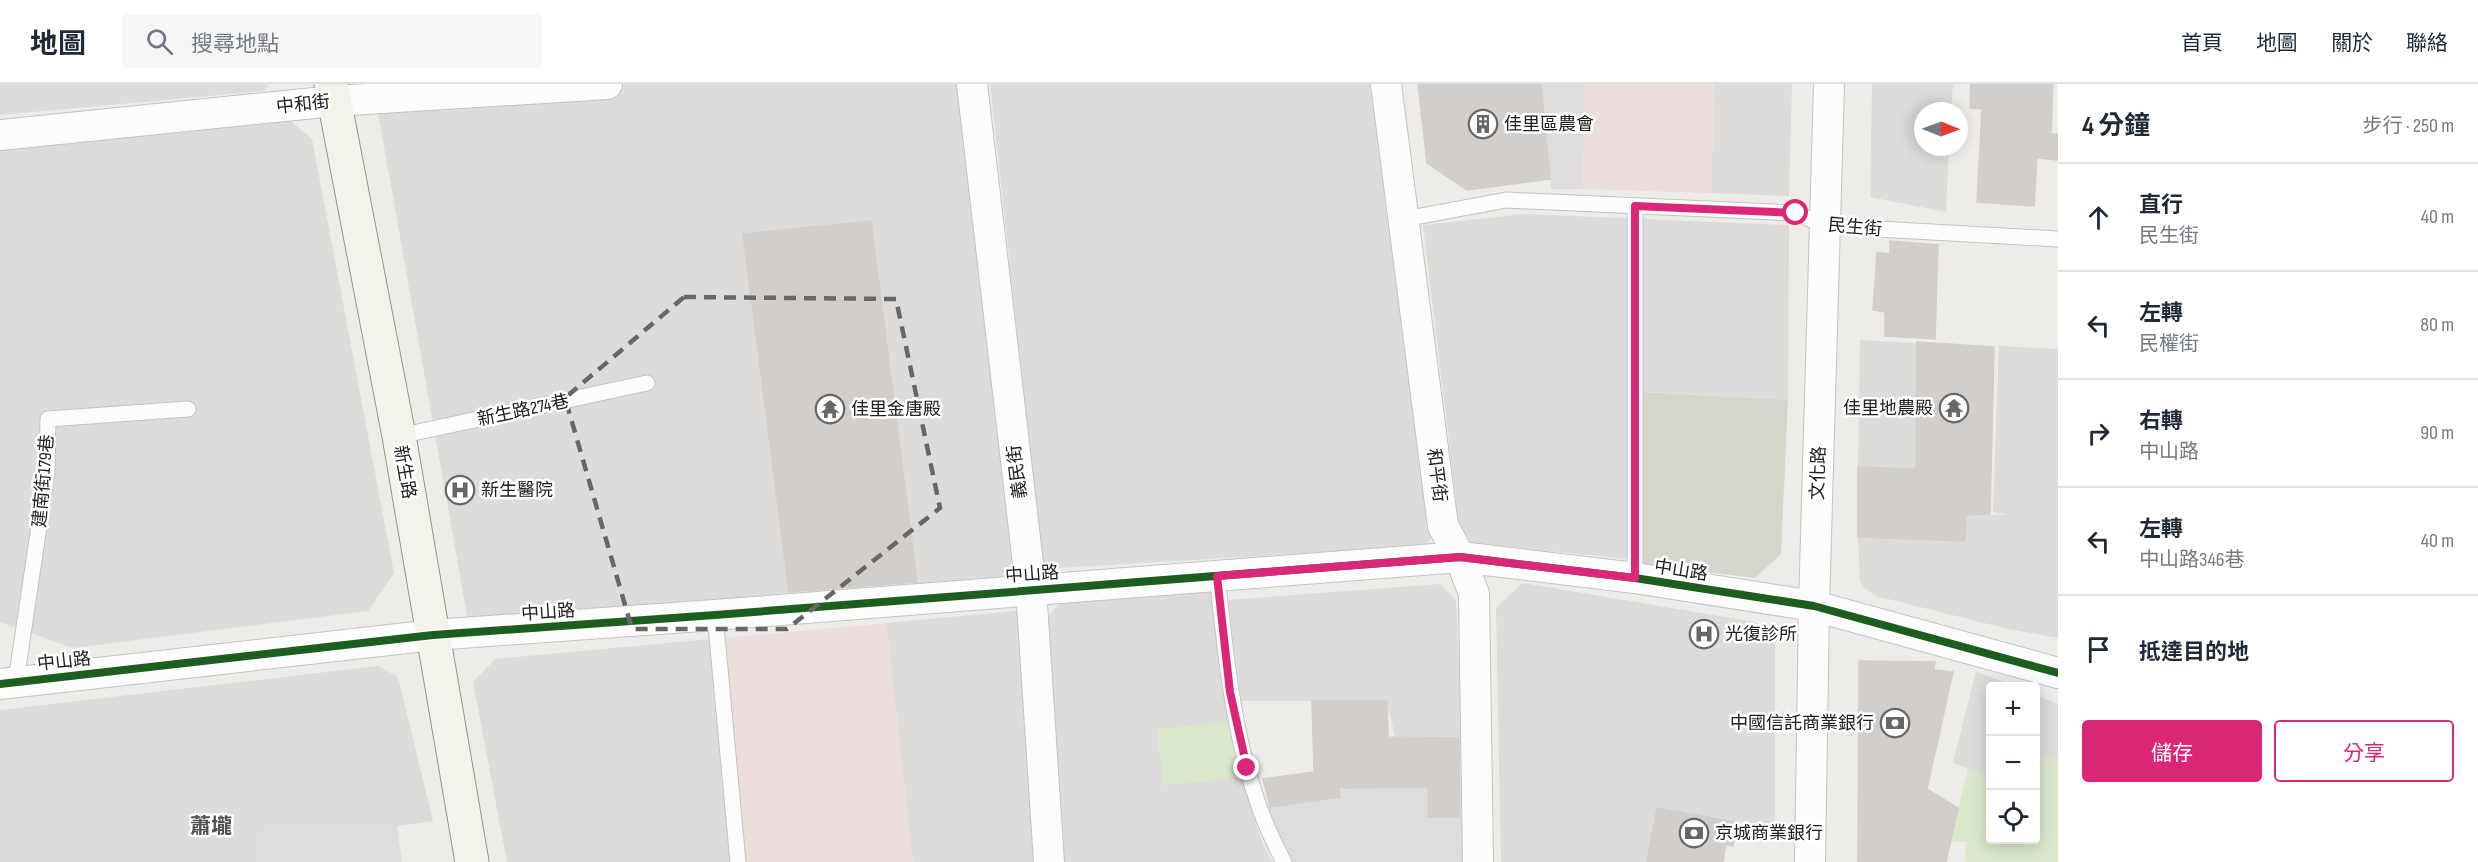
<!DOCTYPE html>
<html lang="zh-TW">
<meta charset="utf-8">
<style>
:root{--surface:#fff;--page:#f6f6f7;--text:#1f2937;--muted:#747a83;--line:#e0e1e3;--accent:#db2777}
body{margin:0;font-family:"Sofia Sans Condensed","Noto Sans TC",sans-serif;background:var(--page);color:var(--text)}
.controls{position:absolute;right:18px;bottom:18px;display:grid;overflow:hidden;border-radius:6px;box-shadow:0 3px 15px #0003}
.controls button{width:54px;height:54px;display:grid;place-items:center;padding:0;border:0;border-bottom:2px solid var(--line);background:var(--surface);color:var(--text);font:30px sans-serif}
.compass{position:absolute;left:1914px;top:18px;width:54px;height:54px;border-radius:50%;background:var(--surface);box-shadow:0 3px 15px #0003;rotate:91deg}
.stop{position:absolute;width:18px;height:18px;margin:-14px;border:4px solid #db2777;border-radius:50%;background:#fff}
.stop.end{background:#db2777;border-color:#fff;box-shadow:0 2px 6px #0008}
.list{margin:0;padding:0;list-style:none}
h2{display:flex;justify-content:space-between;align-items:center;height:78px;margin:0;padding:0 24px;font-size:26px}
h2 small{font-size:20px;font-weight:400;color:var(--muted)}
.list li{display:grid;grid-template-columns:39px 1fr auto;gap:18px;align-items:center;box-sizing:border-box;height:108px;padding:0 24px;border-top:2px solid var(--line)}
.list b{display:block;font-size:22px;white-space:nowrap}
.list p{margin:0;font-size:20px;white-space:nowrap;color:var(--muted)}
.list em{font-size:20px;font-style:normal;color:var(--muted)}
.actions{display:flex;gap:12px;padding:18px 24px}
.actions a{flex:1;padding:14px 0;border:2px solid var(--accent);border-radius:6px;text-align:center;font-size:21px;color:var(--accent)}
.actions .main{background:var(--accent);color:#fff}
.icon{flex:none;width:33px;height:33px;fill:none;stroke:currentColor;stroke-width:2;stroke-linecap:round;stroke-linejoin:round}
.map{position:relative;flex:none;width:2058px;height:778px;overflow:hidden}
header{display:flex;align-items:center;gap:36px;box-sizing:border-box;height:84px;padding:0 30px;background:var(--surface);border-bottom:2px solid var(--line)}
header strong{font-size:28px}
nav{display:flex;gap:33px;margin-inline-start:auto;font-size:21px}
.search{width:420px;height:54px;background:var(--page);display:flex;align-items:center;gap:15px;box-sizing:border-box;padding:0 21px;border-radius:6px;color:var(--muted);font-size:22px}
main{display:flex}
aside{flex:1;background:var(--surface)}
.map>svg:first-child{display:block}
.residential{fill:#dddcda}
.commercial{fill:#ebdedc}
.religious{fill:#dcdcda}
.construction{fill:#d6d5cb}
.grass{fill:#dbe8cb}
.parking{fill:#dedddc}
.building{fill:#d1cecc;stroke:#d1cecb;stroke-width:1.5}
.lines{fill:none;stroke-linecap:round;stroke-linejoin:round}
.lane-casing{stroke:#c4c3c1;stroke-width:17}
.street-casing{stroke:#c4c3c1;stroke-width:32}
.secondary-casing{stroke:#959682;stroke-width:35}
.lane{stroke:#fcfcfc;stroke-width:15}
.street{stroke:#fcfcfc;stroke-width:30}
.secondary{stroke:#f3f3ec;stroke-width:33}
.cycleway-casing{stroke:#fff;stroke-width:11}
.cycleway{stroke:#1b5e20;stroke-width:8}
.route{stroke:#db2777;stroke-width:8}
.marked{fill:none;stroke:#686766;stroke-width:4.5;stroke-dasharray:12 8;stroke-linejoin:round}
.labels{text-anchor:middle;stroke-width:5;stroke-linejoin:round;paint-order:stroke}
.street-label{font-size:18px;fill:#202020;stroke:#fff}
.poi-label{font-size:18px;fill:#202020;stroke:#fff;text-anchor:start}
.quarter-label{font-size:21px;font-weight:bold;fill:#535353;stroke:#fff}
</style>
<header>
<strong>地圖</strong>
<div class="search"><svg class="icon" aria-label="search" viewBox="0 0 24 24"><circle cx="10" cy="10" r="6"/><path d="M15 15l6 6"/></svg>搜尋地點</div>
<nav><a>首頁</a><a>地圖</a><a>關於</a><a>聯絡</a></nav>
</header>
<main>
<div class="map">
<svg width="2058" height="778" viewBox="0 0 2058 778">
<rect width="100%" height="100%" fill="#eeece9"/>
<path class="residential" d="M0 0H269L264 7 0 31Z
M373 0H959L1019 465 1008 493 917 501 870 137 743 150 790 511 468 537Z
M990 0H1370L1427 440 1431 455 1424 462 1043 485Z
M1714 0H1792L1789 112 1711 109Z
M1872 0H1953L1951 27H1923V63H1949L1946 128 1870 113Z
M289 36 312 55 394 489 368 527 73 564 0 538V65Z
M1524 130 1789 141 1788 316 1630 307 1628 475 1461 458 1423 141Z
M1999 262 2058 265V554L2008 545 1876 512 1864 504 1860 497 1858 453 1964 457 1966 431H2009L1993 428Z
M1522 499 1755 538 1775 556V743L1657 724 1647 778H1501L1496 524Z
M1440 500 1456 516 1463 654 1395 653 1387 617H1241L1228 516Z
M1211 508 1229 638 1163 701 1241 693 1263 761 1273 778H1065L1046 534 1065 514Z
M1025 526 1039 778H913L886 539Z
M711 555 734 778H507L473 598 495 575Z
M378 582 398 593 433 737 397 742 260 744 261 778H0V626Z
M1976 587 2014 602H1990V693L1953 679Z
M2036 611 2058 620V675L2038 670 2036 676Z"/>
<path class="commercial" d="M1585 0H1714L1711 109 1583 105Z
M886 539 913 778H743L724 554Z"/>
<path class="religious" d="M1860 256 1994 263 1991 387 1858 383Z"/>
<path class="construction" d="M1643 308 1788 316 1781 470 1755 494 1641 480Z"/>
<path class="grass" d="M1229 638 1241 693 1163 701 1157 645Z
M2037 670 2058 675V778H1965L1966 758H1950L1968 684 1990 693V756H2036Z"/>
<path class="parking" d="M1541 0H1585L1583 105H1551Z
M1428 699V733H1463L1466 778H1293L1280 758 1267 723 1339 713 1341 704Z
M397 742 402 778H261L260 744Z"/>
<path class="building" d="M1418 0H1541L1550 95 1467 106 1427 79Z
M1971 0H2053L2051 50H2058V76L2037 74 2034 122 1977 118 1982 25 1970 24Z
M871 137 917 498 789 508 743 150Z
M1890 157 1938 161 1935 255 1885 252V228L1873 226 1877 168 1890 170Z
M1917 258 1994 263 1990 430 1966 431 1965 457 1858 453V383L1916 385Z
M1859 577 1935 578 1934 586 1953 588 1927 705 1958 724 1946 778H1858Z
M1312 617H1387L1388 653 1459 654 1460 733H1428V703L1339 704 1340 713 1270 723 1263 695 1314 688Z
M1657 724 1738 738 1733 762 1726 760 1723 778H1647Z"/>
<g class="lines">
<g class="lane-casing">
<path id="lane" d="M1405 135 1506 116 1796 129 1825 142 2058 155
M399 352 647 299
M1217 491C1228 589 1236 691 1284 778
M1635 494V122
M715 531 738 778
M16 597 47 389 48 335 188 325"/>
</g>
<g class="street-casing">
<path id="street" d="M972 0 1031 505 1049 778
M1386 0 1443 442 1460 473 1474 510 1478 778
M0 51 334 17 607 0
M0 600 433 551 715 531 1460 473 1635 494 1814 522 2058 589
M1810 778 1814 522 1829 0"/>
</g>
<g class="secondary-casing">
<path id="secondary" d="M331 0 399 352 472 778"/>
</g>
<use href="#lane" class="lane"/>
<use href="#street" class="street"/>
<use href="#secondary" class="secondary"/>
<g class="cycleway-casing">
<path id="cycleway" d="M0 600 433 551 715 531 1460 473 1635 494 1814 522 2058 589"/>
</g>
<use href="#cycleway" class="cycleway"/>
</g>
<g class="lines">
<path class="route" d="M1247 684 1230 608 1217 492 1460 473 1635 494V122L1796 129"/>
</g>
<path class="marked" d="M684 213 896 215 940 424 787 545H632L565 314Z"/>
<defs>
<g id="building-ring" transform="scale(1.5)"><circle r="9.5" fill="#fff" stroke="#686766" stroke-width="1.5"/><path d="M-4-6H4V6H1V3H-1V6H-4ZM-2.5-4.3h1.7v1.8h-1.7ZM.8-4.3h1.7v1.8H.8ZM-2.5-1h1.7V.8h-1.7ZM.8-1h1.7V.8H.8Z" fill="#686766"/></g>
<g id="temple-ring" transform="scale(1.5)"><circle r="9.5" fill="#fff" stroke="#686766" stroke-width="1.5"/><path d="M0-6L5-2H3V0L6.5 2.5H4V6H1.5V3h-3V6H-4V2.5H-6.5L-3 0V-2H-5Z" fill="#686766"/></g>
<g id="hospital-ring" transform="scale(1.5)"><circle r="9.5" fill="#fff" stroke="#686766" stroke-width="1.5"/><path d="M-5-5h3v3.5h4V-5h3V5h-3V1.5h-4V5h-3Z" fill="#686766"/></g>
<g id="bank-ring" transform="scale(1.5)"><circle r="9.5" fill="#fff" stroke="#686766" stroke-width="1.5"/><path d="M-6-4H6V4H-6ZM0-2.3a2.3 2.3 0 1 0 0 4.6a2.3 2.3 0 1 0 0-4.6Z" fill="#686766"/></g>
</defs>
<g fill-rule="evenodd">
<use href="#building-ring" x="1483" y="40"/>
<use href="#temple-ring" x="1954" y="324"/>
<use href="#temple-ring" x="830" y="325"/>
<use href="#hospital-ring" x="460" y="406"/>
<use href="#hospital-ring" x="1704" y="550"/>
<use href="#bank-ring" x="1895" y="639"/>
<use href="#bank-ring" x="1694" y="749"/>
</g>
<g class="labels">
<g class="street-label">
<text transform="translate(303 20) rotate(-6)" y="6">中和街</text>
<text transform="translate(1855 143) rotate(5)" y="6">民生街</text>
<text transform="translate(523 326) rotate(-12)" y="6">新生路274巷</text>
<text transform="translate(405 388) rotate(80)" y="6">新生路</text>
<text transform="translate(1017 388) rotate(-97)" y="6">義民街</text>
<text transform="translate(1818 389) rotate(-88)" y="6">文化路</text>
<text transform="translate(1437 391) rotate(83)" y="6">和平街</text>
<text transform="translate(43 397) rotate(-85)" y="6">建南街179巷</text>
<text transform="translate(1681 486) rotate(9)" y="6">中山路</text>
<text transform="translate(1032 490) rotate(-4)" y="6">中山路</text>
<text transform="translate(548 528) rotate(-4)" y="6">中山路</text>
<text transform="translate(64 577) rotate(-6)" y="6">中山路</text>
</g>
<g class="poi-label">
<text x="1504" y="46">佳里區農會</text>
<text x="1933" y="330" text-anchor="end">佳里地農殿</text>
<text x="851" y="331">佳里金唐殿</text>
<text x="481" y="412">新生醫院</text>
<text x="1725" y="556">光復診所</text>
<text x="1874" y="645" text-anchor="end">中國信託商業銀行</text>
<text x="1715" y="755">京城商業銀行</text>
</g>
<g class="quarter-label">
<text x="211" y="749">蕭壠</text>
</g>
</g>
</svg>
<div class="controls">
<button>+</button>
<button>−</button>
<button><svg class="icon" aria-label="locate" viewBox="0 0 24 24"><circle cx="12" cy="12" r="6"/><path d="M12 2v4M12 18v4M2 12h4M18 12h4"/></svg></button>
</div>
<svg class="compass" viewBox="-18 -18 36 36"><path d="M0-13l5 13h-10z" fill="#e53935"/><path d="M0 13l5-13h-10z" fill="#747a83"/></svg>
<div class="stop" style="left:1796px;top:129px"></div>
<div class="stop end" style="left:1247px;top:684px"></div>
</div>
<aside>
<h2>4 分鐘<small>步行 · 250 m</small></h2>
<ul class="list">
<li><svg class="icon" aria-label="ahead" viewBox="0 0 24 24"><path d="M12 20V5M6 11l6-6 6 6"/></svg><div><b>直行</b><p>民生街</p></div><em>40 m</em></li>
<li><svg class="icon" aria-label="left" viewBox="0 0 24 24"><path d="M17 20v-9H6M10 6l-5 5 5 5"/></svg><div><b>左轉</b><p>民權街</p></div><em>80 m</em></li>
<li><svg class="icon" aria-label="right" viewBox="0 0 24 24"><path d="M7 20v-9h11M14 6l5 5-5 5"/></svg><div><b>右轉</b><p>中山路</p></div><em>90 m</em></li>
<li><svg class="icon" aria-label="left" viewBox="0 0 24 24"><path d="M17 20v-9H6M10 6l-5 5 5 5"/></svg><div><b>左轉</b><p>中山路346巷</p></div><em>40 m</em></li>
<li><svg class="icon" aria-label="arrive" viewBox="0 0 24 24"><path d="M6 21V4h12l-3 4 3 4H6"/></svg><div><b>抵達目的地</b></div></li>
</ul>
<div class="actions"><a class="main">儲存</a><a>分享</a></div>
</aside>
</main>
